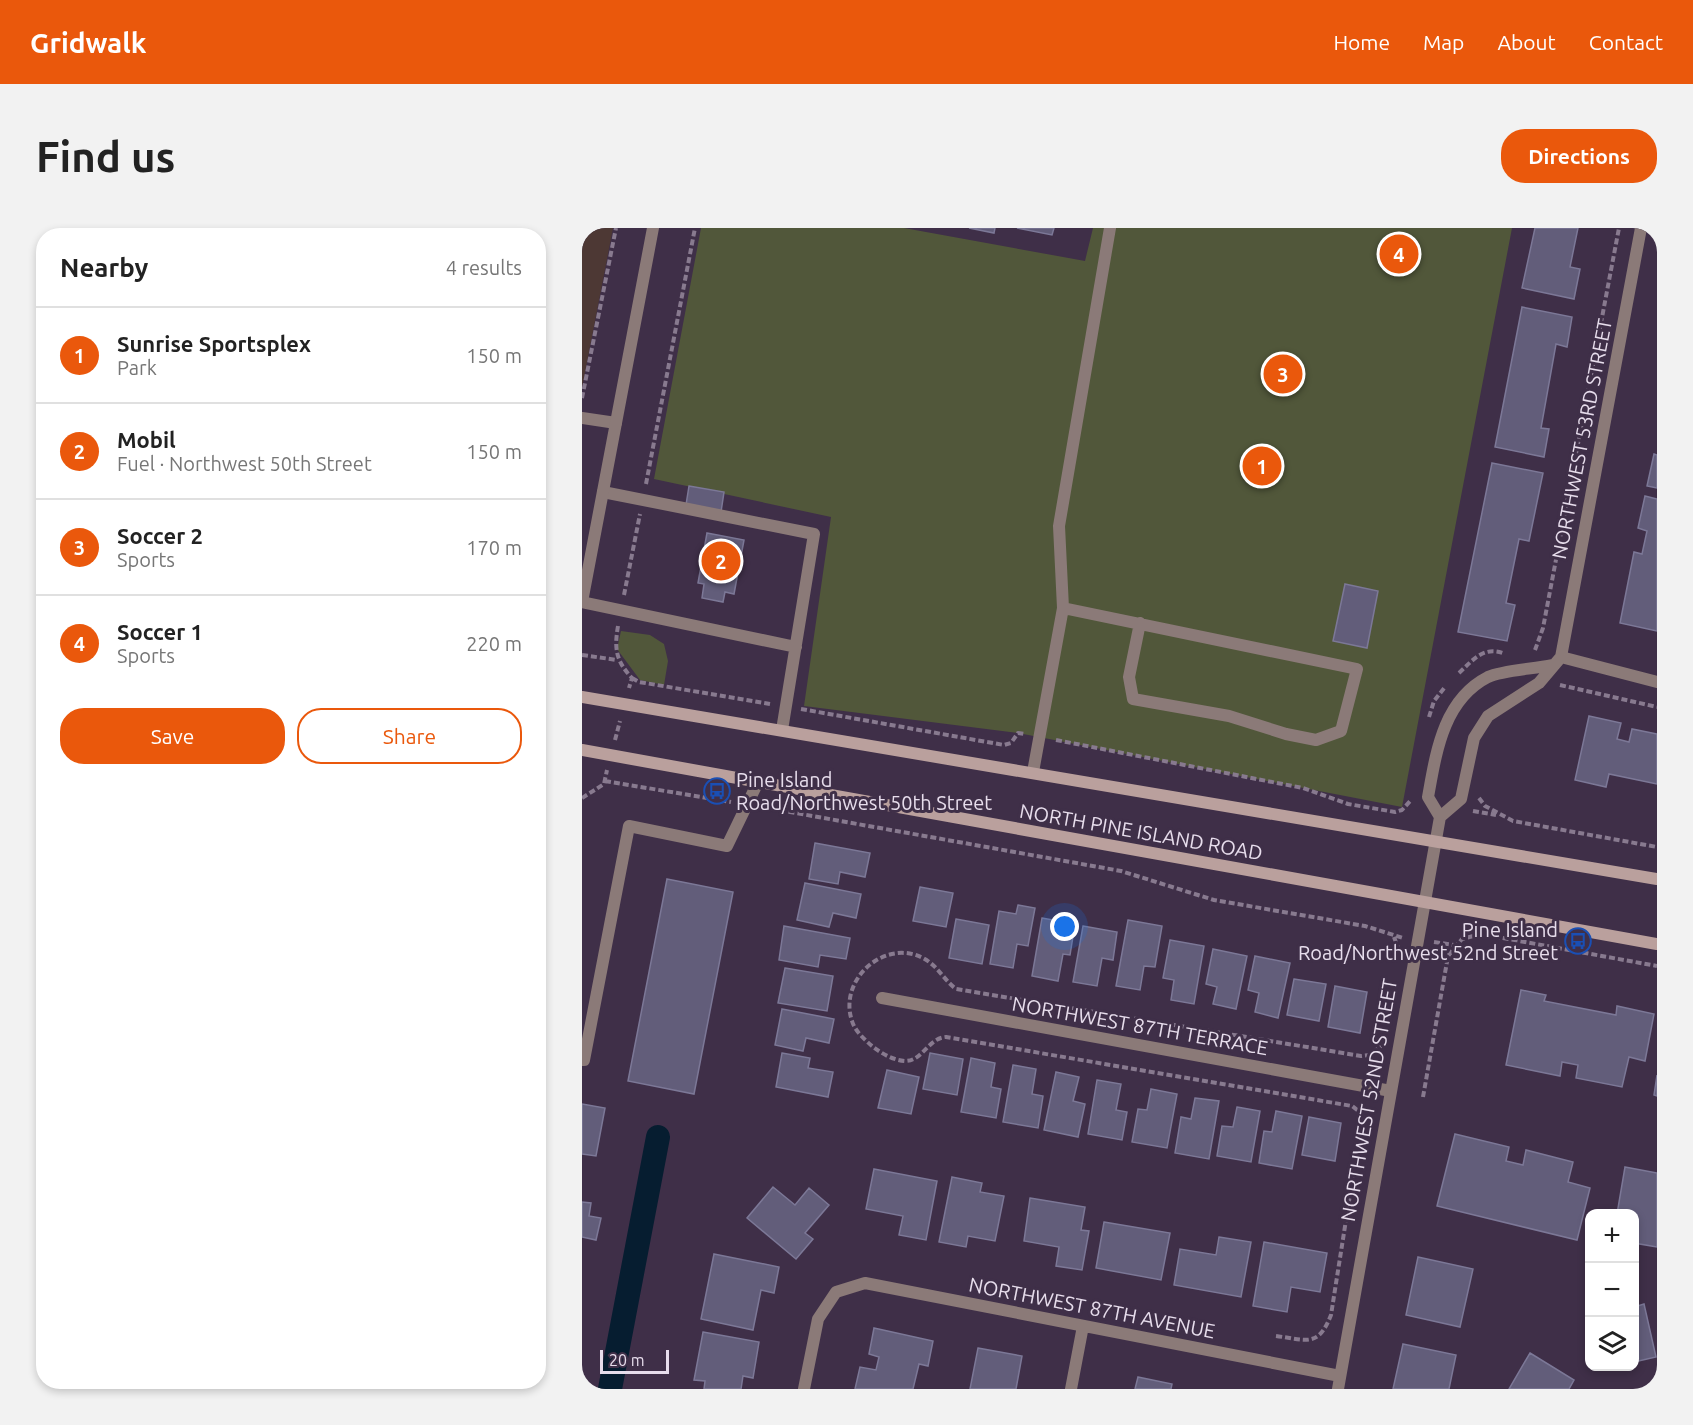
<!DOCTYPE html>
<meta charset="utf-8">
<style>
:root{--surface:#fff;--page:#f2f2f2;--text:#222;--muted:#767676;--line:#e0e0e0;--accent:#ea580c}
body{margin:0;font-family:Ubuntu,sans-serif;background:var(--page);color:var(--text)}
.controls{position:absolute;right:18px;bottom:18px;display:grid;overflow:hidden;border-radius:12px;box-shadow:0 3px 9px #0003}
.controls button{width:54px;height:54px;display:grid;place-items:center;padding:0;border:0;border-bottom:2px solid var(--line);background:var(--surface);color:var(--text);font:30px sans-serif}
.scale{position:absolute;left:18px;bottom:15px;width:69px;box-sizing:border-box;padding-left:6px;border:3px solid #e7ddec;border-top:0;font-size:16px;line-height:21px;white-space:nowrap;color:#e7ddec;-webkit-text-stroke:4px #3f2f48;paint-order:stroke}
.you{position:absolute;left:483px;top:699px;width:21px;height:21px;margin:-15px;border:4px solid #fff;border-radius:50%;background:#1a73e8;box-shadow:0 0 0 9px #1a73e833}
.badge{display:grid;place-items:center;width:39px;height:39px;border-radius:50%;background:var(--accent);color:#fff;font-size:20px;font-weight:700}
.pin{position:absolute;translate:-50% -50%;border:3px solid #fff;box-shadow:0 2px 6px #0006}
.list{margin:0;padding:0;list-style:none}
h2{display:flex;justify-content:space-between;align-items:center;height:78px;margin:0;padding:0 24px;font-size:26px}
h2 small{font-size:20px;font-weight:400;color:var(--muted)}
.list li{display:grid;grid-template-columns:39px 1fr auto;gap:18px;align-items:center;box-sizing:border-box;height:96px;padding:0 24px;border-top:2px solid var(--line)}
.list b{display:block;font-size:22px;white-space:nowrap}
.list p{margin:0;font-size:20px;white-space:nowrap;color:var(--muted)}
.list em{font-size:20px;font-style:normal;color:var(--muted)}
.actions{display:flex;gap:12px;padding:18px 24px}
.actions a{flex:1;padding:14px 0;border:2px solid var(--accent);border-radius:24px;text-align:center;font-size:21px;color:var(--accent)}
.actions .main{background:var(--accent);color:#fff}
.icon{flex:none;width:33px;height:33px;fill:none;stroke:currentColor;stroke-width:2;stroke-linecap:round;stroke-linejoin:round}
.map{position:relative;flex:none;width:1075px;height:1161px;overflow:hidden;border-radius:24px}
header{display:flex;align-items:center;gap:36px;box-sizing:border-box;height:84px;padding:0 30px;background:var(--accent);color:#fff}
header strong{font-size:28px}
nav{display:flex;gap:33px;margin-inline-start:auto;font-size:21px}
.intro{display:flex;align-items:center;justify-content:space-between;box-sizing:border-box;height:144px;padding:0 36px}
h1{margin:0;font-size:42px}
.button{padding:15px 27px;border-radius:24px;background:var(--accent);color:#fff;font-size:21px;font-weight:700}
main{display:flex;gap:36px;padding:0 36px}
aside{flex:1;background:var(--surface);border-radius:24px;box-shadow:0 3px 9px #0003}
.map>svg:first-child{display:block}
.education{fill:#4d3834}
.green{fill:#51573a}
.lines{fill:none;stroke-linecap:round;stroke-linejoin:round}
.canal{stroke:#061d30;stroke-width:24}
.building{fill:#625d7a;stroke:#7c7897;stroke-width:1.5}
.path{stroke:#887a8f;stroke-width:4;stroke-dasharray:6 3;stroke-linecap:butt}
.service{stroke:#8b7a78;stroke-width:12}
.minor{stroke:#8b7a78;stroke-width:12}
.tertiary{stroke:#8b7a78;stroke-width:12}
.secondary{stroke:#baa09d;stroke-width:12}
.labels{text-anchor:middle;stroke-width:6;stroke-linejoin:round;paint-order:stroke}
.street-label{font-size:20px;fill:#e7ddec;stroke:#3f2f48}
.poi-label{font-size:20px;fill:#e7ddec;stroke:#3f2f48;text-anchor:start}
</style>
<header>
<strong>Gridwalk</strong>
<nav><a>Home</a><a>Map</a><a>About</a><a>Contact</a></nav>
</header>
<div class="intro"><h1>Find us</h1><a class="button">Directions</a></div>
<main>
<aside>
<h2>Nearby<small>4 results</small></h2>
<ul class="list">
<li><span class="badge">1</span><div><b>Sunrise Sportsplex</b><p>Park</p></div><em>150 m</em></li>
<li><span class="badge">2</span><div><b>Mobil</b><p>Fuel · Northwest 50th Street</p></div><em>150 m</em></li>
<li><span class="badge">3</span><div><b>Soccer 2</b><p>Sports</p></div><em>170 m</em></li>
<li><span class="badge">4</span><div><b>Soccer 1</b><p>Sports</p></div><em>220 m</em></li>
</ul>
<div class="actions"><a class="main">Save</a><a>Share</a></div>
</aside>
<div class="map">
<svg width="1075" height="1161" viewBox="0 0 1075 1161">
<rect width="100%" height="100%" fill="#3f2f48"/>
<path class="education" d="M0 0H31L0 160Z"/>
<path class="green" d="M119 0H322L503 33 511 0H930L820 579 436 505 222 478 249 289 72 251Z
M39 403 68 407 82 416 86 433 82 457 58 452 35 421Z"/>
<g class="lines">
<path class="canal" d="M28 1161 76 909"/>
</g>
<path class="building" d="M387 0H413L412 5Z
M435 0H472L470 7Z
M953 0H996L988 39 998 41 992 71 940 60Z
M940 79 990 89 985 119 974 116 959 200 967 201 962 229 913 219Z
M1072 226 1075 227V260L1065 258Z
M910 235 961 245 947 313 937 311 924 375 933 377 925 413 876 404Z
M107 258 142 264 139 284 104 277Z
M1063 268 1075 271V403L1038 395 1052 324 1060 326 1065 303 1056 300Z
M125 305 162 312 152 366 143 364 141 374 120 370 122 356 116 355Z
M763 356 796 363 785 420 751 413Z
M1007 488 1039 495 1035 511 1047 514 1050 501 1075 506V556L1027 546 1024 559 993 552Z
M233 615 288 625 283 649 258 644 256 656 227 651Z
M85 651 151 664 112 866 46 853Z
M223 655 279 666 274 690 251 685 247 699 215 692Z
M338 659 371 665 364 699 331 693Z
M436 677 453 680 446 718 435 716 431 740 408 736 417 683 434 686Z
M460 690 493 696 488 727 481 726 476 753 450 748Z
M374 691 407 697 400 736 367 730Z
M546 692 580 698 573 739 562 738 558 762 534 758Z
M202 698 268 710 264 731 238 727 236 739 197 732Z
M501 698 535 704 531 732 520 730 515 758 491 754Z
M588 712 622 718 612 776 589 772 592 752 581 750Z
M631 721 665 728 654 781 631 776 635 759 624 756Z
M673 728 708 735 696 790 673 784 677 765 666 762Z
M203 740 251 748 245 783 196 775Z
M712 751 744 756 737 793 705 787Z
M753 758 785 764 778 805 746 799Z
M939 762 964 767 962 773 1034 787 1035 778 1072 786 1063 833 1047 829 1040 859 994 850 996 837 980 834 978 848 924 837Z
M200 781 252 791 247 815 224 810 221 823 193 817Z
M200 825 228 830 226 840 251 844 246 869 194 859Z
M348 825 381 831 375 867 341 861Z
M389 830 413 835 409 859 419 861 414 890 379 884Z
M431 837 454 841 450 866 461 868 456 900 421 894Z
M305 842 337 849 329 886 296 880Z
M474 844 497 849 491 873 503 876 496 909 462 902Z
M1075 847V868L1072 867Z
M515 852 539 856 534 882 545 884 540 912 506 906Z
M569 861 595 866 585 920 550 914 556 881 565 882Z
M613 870 637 873 627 931 593 925 599 889 609 891Z
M0 876 23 880 14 928 0 926Z
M655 879 678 883 669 934 635 928 640 898 651 899Z
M694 883 720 888 710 941 677 935 682 903 690 904Z
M727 889 759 895 753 933 720 927Z
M873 906 927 919 924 933 941 937 944 922 991 934 986 954 1008 960 995 1012 855 978Z
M1043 939 1075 945V1019L1052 1015V986H1035Z
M292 941 355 953 344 1012 317 1007 321 988 284 981Z
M370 949 400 955 398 964 422 968 413 1013 386 1008 384 1019 357 1014Z
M191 959 213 977 227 960 247 977 223 1005 231 1011 214 1031 165 990Z
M448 970 503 979 499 1002 507 1003 500 1042 474 1038 477 1019 442 1013Z
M0 974 9 975 7 988 19 990 14 1012 0 1009Z
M522 994 588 1005 579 1052 514 1040Z
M637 1009 669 1014 659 1069 592 1057 598 1021 634 1027Z
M682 1014 745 1025 738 1064 709 1059 705 1084 671 1078Z
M132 1026 197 1039 192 1065 179 1062 171 1102 119 1091Z
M836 1029 891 1041 878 1099 824 1087Z
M1062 1076 1074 1129 1052 1134V1079Z
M292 1100 351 1113 346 1138 337 1136 331 1161H273L278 1139 294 1142 297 1129 287 1126Z
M121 1104 177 1114 171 1150 161 1148 159 1161H122L123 1153 112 1152Z
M821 1116 874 1127 867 1161H811Z
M396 1120 440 1128 434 1161H388Z
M948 1125 992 1152 987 1161H927Z
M556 1149 590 1156 589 1161H553Z"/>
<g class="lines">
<path class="path" d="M0 170 34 0
M64 256 113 0
M42 367 58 286
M36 398C32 421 34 433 50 450L47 460
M953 422 961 400 1037 0
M0 427 35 432
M877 445C891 432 902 417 923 426
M50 450 57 454 188 476
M978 457 1075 479
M219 481 422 517 429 515 436 505 443 506
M847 489 852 473 863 459
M33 512 38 493
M474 512 721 560 766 576 813 584 820 582 829 572
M23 553 149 574
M0 570 22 556 25 542
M897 570 903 578 931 593 1075 619
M180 579 539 643 632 672 783 698 821 710
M891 583 914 587
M812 709 816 720
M852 714 872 717
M841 869 866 728 880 711 899 706 1075 738
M785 897 778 884 770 878 364 809C346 810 341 833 323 833 310 832 299 825 290 818 282 811 273 803 270 793 256 752 302 710 341 730 356 738 361 751 374 761L779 828 788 827 799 818
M694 1108C725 1112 736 1120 749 1087L773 935 780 922"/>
<path class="service" d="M0 190 34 195
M21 264 232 306 200 502
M0 374 214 419
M481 380 477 298 528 0
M451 544 481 380 775 441 759 503 734 512 704 506 647 488 551 471 547 449 558 395
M0 832H2L47 598 145 618 176 554"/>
<path class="minor" d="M979 429 1059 0
M979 429 1075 454
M858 589 846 569C854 525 861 472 906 449 921 442 952 441 970 437
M300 770 809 863
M222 1161 236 1091 254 1064 283 1055 758 1148
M489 1161 501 1098
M756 1161 858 589 879 571 892 510 906 488 957 455 979 429"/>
<path class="tertiary" d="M0 374 71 0"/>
<path class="secondary" d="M0 469 1075 651
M0 522 1075 716"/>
</g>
<defs>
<g id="bus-ring" transform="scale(1.35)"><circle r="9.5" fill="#3f2f48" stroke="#1a4fb4" stroke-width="1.5"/><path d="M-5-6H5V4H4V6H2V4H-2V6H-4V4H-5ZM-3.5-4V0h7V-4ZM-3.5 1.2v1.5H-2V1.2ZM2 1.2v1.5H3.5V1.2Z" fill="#1a4fb4"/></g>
</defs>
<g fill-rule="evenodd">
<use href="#bus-ring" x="135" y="563"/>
<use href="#bus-ring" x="996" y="713"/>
</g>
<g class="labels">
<g class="street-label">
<text transform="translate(1000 211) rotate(-79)" y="7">NORTHWEST 53RD STREET</text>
<text transform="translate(559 604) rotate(10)" y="7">NORTH PINE ISLAND ROAD</text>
<text transform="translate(558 798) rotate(10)" y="7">NORTHWEST 87TH TERRACE</text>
<text transform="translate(787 872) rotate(-80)" y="7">NORTHWEST 52ND STREET</text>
<text transform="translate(510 1080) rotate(11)" y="7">NORTHWEST 87TH AVENUE</text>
</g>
<g class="poi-label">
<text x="154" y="559">Pine Island<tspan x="154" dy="23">Road/Northwest 50th Street</tspan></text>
<text x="976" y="709" text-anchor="end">Pine Island<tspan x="976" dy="23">Road/Northwest 52nd Street</tspan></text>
</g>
</g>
</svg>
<div class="controls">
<button>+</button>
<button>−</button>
<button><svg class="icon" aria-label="layers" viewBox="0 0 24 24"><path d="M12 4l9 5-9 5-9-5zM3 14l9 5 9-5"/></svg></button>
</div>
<div class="scale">20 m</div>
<div class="you"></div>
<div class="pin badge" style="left:680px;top:238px">1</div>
<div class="pin badge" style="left:139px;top:333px">2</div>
<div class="pin badge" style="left:701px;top:146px">3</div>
<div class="pin badge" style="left:817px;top:26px">4</div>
</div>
</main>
